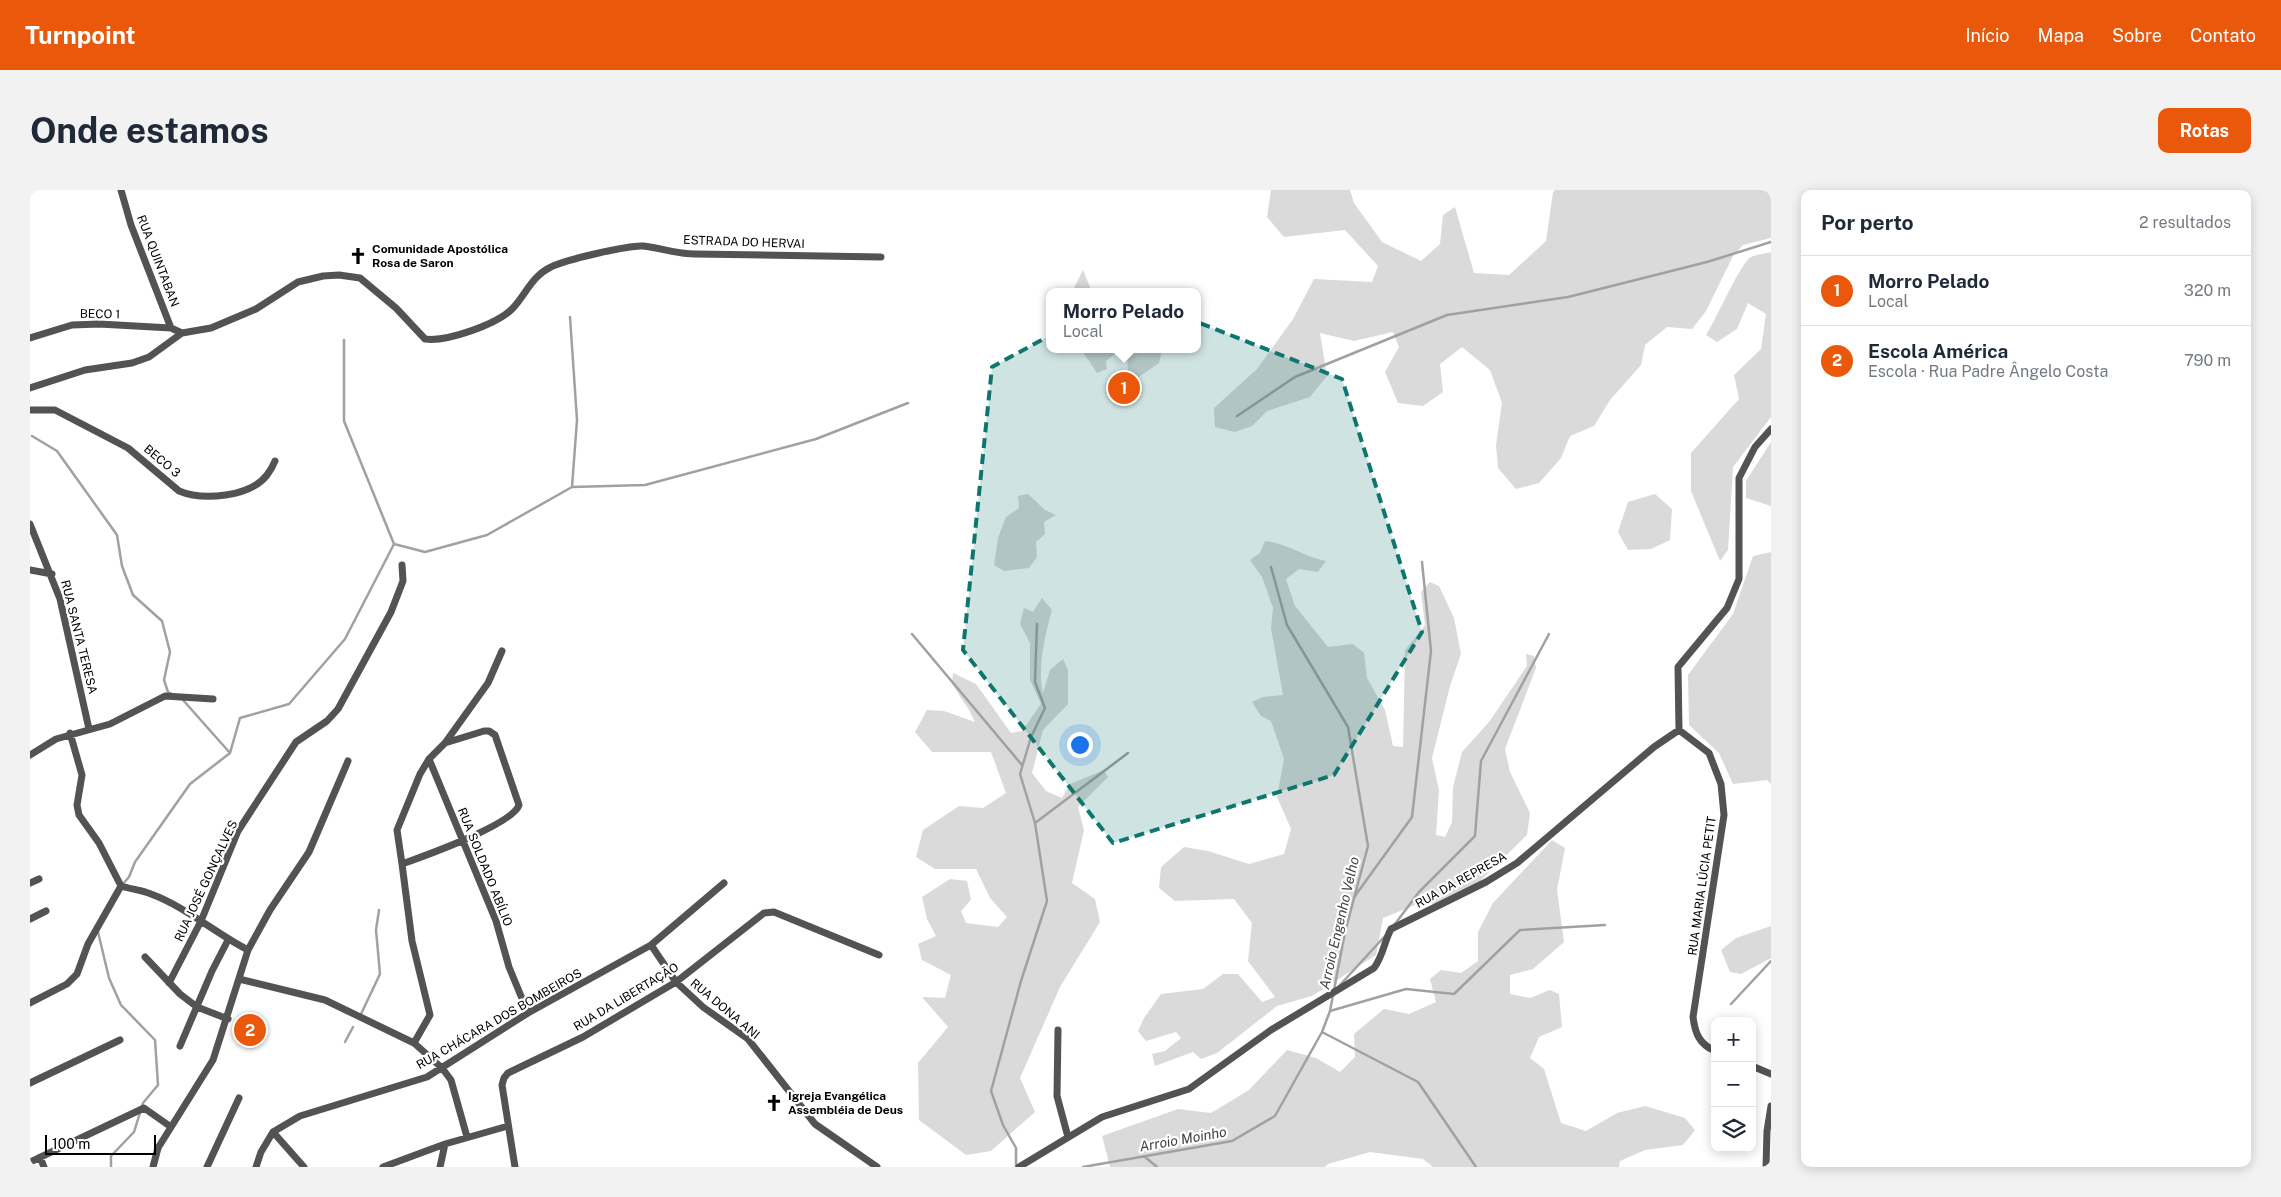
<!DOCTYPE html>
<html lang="pt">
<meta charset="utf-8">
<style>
:root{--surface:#fff;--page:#f2f2f3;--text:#1f2937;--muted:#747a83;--line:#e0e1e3;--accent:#ea580c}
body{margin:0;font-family:"Public Sans",sans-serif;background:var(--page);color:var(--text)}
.controls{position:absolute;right:15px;bottom:15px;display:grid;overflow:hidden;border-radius:10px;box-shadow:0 2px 12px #0003}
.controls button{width:45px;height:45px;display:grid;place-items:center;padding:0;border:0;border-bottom:1px solid var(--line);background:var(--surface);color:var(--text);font:25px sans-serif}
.scale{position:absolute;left:15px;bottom:12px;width:111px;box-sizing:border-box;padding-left:5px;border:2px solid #000;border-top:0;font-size:14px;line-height:18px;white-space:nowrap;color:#000;-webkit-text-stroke:4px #fff;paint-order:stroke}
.you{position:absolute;left:1049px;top:554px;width:18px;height:18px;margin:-12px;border:4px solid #fff;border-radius:50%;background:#1a73e8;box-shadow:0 0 0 8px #1a73e833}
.badge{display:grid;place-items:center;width:32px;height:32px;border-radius:50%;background:var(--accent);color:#fff;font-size:16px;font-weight:700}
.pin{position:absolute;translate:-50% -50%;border:2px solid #fff;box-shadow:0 1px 5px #0006}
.popup{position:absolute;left:1016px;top:98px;width:155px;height:65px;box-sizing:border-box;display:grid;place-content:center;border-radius:10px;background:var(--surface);filter:drop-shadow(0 1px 4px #0005);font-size:16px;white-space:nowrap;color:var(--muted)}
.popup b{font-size:19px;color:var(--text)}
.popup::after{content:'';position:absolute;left:50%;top:100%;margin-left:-10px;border:10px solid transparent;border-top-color:var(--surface)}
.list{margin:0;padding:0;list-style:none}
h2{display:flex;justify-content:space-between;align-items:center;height:65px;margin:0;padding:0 20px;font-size:21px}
h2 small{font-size:16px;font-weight:400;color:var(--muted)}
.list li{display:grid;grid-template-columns:32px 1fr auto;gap:15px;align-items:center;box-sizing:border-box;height:70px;padding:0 20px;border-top:1px solid var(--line)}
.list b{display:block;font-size:19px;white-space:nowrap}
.list p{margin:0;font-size:16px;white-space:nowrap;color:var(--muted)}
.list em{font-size:16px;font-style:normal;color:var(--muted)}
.icon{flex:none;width:28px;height:28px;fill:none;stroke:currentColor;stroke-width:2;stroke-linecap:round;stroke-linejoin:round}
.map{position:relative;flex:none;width:1741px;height:977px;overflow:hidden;border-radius:10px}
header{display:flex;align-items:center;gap:30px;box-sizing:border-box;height:70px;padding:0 25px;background:var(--accent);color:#fff}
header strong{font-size:24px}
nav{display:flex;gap:28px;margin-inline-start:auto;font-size:18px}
.intro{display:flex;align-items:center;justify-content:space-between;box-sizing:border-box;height:120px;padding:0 30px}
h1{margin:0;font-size:35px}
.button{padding:12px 22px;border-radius:10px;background:var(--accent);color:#fff;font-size:18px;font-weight:700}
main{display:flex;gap:30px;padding:0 30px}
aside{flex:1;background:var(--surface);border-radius:10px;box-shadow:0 2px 12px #0003}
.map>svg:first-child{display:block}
.green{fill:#dadada}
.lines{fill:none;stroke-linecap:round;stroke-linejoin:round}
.stream{stroke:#a1a1a1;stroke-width:2.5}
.street{stroke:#535353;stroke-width:7}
.marked{fill:#0f766e;fill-opacity:0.2;stroke:#0f766e;stroke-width:4;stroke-dasharray:10 6;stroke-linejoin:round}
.labels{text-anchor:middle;stroke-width:4.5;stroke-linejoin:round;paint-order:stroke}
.street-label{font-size:12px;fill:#000;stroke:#fff}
.poi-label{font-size:12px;font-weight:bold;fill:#000;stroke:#fff;text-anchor:start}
.water-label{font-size:14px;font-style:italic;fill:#424242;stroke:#fff}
</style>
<header>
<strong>Turnpoint</strong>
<nav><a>Início</a><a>Mapa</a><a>Sobre</a><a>Contato</a></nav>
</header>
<div class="intro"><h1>Onde estamos</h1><a class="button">Rotas</a></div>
<main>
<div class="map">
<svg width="1741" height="977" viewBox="0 0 1741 977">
<rect width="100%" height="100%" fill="#fff"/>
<path class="green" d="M1241 0H1320L1324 13 1352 52 1391 71 1410 54 1413 25 1425 17 1444 83 1479 85 1516 51 1523 2 1525 0H1741V48L1713 55 1703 66 1676 121 1662 139 1637 137 1615 155 1611 175 1580 210 1564 236 1540 246 1531 268 1509 293 1486 299 1468 278 1466 255 1472 213 1460 180 1432 157 1410 174 1413 202 1393 216 1368 213 1355 182 1369 157 1363 142 1324 151 1290 143 1297 186 1280 207 1237 221 1222 236 1205 242 1185 237 1184 218 1227 179 1263 129 1284 89 1342 92 1348 76 1315 40 1254 47 1237 27Z
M1741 62V227L1703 277 1698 360 1690 371 1661 301V263L1709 209 1704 185 1731 159 1736 124 1718 113 1707 139 1687 152 1676 145C1686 130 1711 72 1721 67 1727 64 1735 64 1741 62Z
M1053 80 1062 102H1042Z
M1051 159H1090L1076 171 1077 179 1067 183Z
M1091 159H1132L1129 173 1109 187 1098 183 1097 163Z
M1741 252V316L1716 308V291Z
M998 304 1015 320 1026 325 1014 332 1015 344 1006 352 1007 367 999 378 974 381 964 375 968 348 976 327 989 318 988 306Z
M1625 304 1642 319 1640 350 1621 359 1598 360 1588 342 1598 312Z
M1235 351C1258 353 1274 367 1296 371L1288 382 1269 379 1256 389 1265 416 1298 457 1323 454 1334 463 1337 488 1355 520 1363 556 1373 557 1375 460 1395 435 1391 402 1400 392 1409 396 1424 428 1431 464 1420 496 1402 568 1409 600 1406 645 1415 647 1422 632 1423 597 1432 562 1459 532 1497 476 1496 464 1504 466 1506 478 1475 559 1480 582 1500 623 1497 645 1448 693 1415 713 1385 715 1353 728 1346 765 1282 806 1247 816 1187 863 1171 869 1163 862 1125 876 1122 864 1135 861 1151 848 1146 842 1116 851 1108 841 1114 828 1131 804 1173 799 1193 784H1208L1232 812 1245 807 1218 771 1222 733 1204 709 1145 711 1129 698 1131 677 1154 657 1178 661 1219 674 1254 664 1261 639 1247 607 1254 569 1241 531 1231 526 1222 512 1233 507 1253 505 1241 438 1243 418 1232 387 1220 370 1230 363Z
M1741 362V594L1737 590 1703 594 1689 563 1659 535 1658 485 1703 424 1723 366Z
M1012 408 1022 420C1015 446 1007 477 1013 503L1020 480 1033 469 1038 480V514L1013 540 1002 583 1016 601 1032 608 1040 594 1074 580 1078 587 1048 617 1054 640 1042 693 1065 709 1070 732 1030 797 990 888 1005 922 961 961 936 965 889 930 888 873 918 837 892 807 915 808 921 785 892 770 888 754 906 746 897 729 892 707 920 689 937 691 941 710 931 721 936 733 968 737 977 727 960 708 946 679H905L886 667 893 640 929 616 953 618 976 603 961 562H902L885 542 897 520 914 521 945 532 939 520 922 494 923 483 946 494 981 543 992 541 1011 514 1000 490V453L990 434 994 418 1003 422Z
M1522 650 1535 658 1527 700 1534 752 1503 779 1480 785V804L1500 808 1520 800 1529 804 1532 837 1509 847 1500 868 1514 879 1531 933 1556 941 1587 923 1615 916 1655 928 1665 940 1653 955 1615 960 1590 971 1589 977H1403L1393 969 1340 962 1298 974 1295 977H1080L1072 946 1148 919 1181 923 1219 900 1257 860 1286 868 1310 882 1325 867 1324 844 1354 819 1379 824 1406 812 1400 789 1411 780 1431 783 1448 771V742L1463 713Z
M1741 736V768L1711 784 1700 782 1691 760 1706 748Z"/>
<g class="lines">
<path class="stream" d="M540 127 547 230 542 297
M314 150V231L364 354
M1207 226 1265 187 1417 125 1538 107 1677 72 1741 52
M2 246 27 261 87 345 92 376 103 405 132 431 140 462 134 490 138 502 144 505
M882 444 992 575
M153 510 200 563
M1005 633 1098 563
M92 695 99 687 105 672 160 594 200 563 210 528 259 514 315 449 364 354 395 362 457 345 542 297 615 295 786 249 878 213
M1325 706 1382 627 1401 461 1392 372
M1365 734 1389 702 1445 646 1451 571 1519 444
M68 742 79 788 91 815 125 850 128 895 113 913 104 942 81 966V977
M1310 795 1355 746
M1701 814 1741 771
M1300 821 1376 799 1424 804 1490 740 1575 735
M331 824 350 784 346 740 349 720
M1292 842 1388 892 1446 977
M315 852 323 837
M1115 967 1127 977
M986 977V958L973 935 961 901 991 791 1017 711 1005 633 990 584 1001 547 1015 518 1005 492 1007 434
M1053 977 1202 951 1245 926 1292 842 1300 821 1315 742 1338 656 1318 537 1257 435 1241 377"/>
<path class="street" d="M91 0 101 35 141 138 152 143
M0 148 42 135 69 134 141 138
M0 198 55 180 102 173 119 167 152 143 181 138 226 119 268 92 293 86 309 85 330 88 366 118 395 149C417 152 468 134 483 118 496 104 502 86 521 77 534 70 599 55 613 56 630 58 648 64 665 64 727 65 789 66 851 67
M0 220H25L98 258 149 301C173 311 220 307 237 285 240 281 243 276 245 271
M0 334 30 409 59 539
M0 380 22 384
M1649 540 1679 563 1691 594 1694 625 1663 827C1665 843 1669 854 1685 861
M1649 540 1648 477 1697 418 1709 389V288L1725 257 1741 239
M40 543 52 585 47 615 49 625 69 653 91 696
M0 565 26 549 80 534 135 506 183 509
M399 569 466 731 479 777 498 823
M372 674 367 640 390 584 399 569 415 553 458 493 472 461
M0 693 9 689
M91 696C100 699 112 700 121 704 156 717 185 743 218 760
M0 729 16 721
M621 755 646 792 673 817 718 849 785 934 847 977
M115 767 150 804 167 817 198 829
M209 789 295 810 384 853 412 878 421 890 437 947
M139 793 171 731 208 641 266 552 297 531 308 519 361 422 373 391 372 375
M0 813 37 794 47 784 58 754 91 696
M1028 840 1027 906 1038 947
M384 853 400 825 382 751 372 674C394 666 482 635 489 615L465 545 459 541H454L415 553
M150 856 182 781 198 750
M1722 876 1741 884
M0 893 90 850
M243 942 274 977
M10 967 14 977
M0 972 114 918 141 937
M123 977 128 958 183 870 218 760 240 720 279 662 318 571
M177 977 209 908
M226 977 231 962 243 942 270 926 397 887 498 823 621 755 694 693
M353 977 415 954 478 936
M410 977 415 954
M485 977 472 895 474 888 478 883 553 847 646 792 734 723 744 722 849 765
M989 977 1072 927 1159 899 1241 840 1344 778C1353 766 1354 752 1361 739L1456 692 1487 673 1624 557 1649 540
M1736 977 1737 941 1741 916"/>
</g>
<path class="marked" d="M1096 104 1312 189 1392 442 1304 585 1083 653 933 460 962 177Z"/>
<defs>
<g id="church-bare" transform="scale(1.35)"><path d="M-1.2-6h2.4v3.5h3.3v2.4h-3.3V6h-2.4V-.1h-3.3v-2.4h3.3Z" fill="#000" stroke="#fff" stroke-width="2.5" paint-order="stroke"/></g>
</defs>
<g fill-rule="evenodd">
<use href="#church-bare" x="328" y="66"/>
<use href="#church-bare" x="744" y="913"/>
</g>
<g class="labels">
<g class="street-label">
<text transform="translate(714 52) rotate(2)" y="4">ESTRADA DO HERVAI</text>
<text transform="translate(128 71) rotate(69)" y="4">RUA QUINTABAN</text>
<text transform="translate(70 124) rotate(1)" y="4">BECO 1</text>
<text transform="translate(132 271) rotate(40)" y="4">BECO 3</text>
<text transform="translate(49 447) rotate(76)" y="4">RUA SANTA TERESA</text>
<text transform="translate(455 677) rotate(68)" y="4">RUA SOLDADO ABÍLIO</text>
<text transform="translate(1431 690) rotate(-29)" y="4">RUA DA REPRESA</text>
<text transform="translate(176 691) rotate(-65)" y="4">RUA JOSÉ GONÇALVES</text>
<text transform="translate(1672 696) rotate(-82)" y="4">RUA MARIA LÚCIA PETIT</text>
<text transform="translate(596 807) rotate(-31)" y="4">RUA DA LIBERTAÇÃO</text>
<text transform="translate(695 819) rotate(40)" y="4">RUA DONA ANI</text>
<text transform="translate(469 829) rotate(-30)" y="4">RUA CHÁCARA DOS BOMBEIROS</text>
</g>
<g class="poi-label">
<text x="342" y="63">Comunidade Apostólica<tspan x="342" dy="14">Rosa de Saron</tspan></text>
<text x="758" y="910">Igreja Evangélica<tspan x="758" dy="14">Assembléia de Deus</tspan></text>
</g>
<g class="water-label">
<text transform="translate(1309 733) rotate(-77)" y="5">Arroio Engenho Velho</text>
<text transform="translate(1153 949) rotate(-10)" y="5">Arroio Moinho</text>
</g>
</g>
</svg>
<div class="controls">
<button>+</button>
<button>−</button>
<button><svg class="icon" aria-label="layers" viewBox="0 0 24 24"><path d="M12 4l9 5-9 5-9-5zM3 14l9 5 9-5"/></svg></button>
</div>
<div class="scale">100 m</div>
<div class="you"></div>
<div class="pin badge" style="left:1094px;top:198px">1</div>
<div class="popup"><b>Morro Pelado</b>Local</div>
<div class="pin badge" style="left:220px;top:840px">2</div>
</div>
<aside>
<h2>Por perto<small>2 resultados</small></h2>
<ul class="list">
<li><span class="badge">1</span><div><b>Morro Pelado</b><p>Local</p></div><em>320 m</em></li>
<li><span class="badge">2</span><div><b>Escola América</b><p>Escola · Rua Padre Ângelo Costa</p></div><em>790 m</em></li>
</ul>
</aside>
</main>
